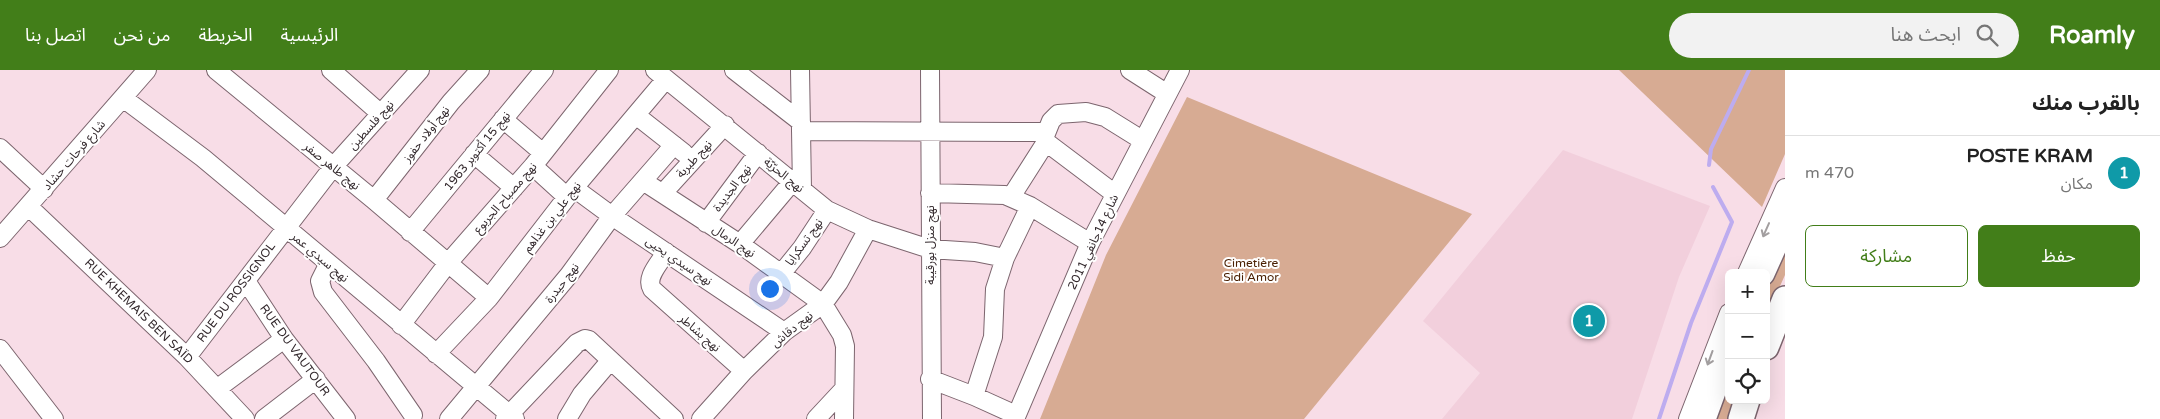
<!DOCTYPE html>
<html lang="ar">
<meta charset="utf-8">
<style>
:root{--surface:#fff;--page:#f2f2f2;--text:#222;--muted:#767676;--line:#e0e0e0;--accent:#427e19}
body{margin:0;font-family:"Varela Round","Noto Sans Arabic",sans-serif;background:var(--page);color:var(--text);direction:rtl}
.controls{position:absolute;right:15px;bottom:15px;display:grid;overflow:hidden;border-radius:8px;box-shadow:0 5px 20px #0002}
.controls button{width:45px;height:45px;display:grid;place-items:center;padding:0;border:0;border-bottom:1px solid var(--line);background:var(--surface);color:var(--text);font:25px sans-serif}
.you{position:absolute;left:769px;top:218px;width:18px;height:18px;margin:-12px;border:4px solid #fff;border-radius:50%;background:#1a73e8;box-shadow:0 0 0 8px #1a73e833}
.badge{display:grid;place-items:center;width:32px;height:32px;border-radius:50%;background:var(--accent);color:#fff;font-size:16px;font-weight:700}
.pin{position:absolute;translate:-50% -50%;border:2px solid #fff;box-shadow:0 1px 5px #0006}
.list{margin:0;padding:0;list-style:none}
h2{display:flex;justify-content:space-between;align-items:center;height:65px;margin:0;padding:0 20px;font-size:21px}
h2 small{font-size:16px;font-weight:400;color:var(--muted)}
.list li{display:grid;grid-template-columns:32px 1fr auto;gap:15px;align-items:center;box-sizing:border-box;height:75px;padding:0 20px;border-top:1px solid var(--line)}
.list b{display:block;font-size:19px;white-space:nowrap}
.list p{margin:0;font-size:16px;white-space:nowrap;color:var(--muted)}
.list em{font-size:16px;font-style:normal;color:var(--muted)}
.actions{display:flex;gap:10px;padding:15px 20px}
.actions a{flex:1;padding:11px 0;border:1px solid var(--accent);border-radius:8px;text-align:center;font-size:18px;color:var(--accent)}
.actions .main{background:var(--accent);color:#fff}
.icon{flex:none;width:28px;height:28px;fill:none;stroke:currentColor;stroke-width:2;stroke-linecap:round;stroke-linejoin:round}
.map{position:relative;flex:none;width:1785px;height:349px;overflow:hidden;direction:ltr}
header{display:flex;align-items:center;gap:30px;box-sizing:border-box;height:70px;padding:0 25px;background:var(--accent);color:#fff}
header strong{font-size:24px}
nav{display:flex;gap:28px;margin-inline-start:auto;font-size:18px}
.search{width:350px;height:45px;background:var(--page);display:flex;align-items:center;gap:12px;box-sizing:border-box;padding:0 18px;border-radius:28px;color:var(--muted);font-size:19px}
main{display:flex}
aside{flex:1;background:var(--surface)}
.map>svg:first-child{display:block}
.built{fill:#f2cfdc}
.green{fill:#d7ab93}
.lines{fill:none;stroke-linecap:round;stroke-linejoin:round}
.stream{stroke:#bdacef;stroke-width:4}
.minor-casing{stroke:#7c656e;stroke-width:20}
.highway-casing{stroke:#7c656e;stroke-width:28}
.minor{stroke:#fff;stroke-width:18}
.highway{stroke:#fff;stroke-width:25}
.oneway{stroke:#a39fa0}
.labels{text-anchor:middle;stroke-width:4;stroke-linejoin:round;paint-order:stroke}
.street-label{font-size:12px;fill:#33292d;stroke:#fff}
.park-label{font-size:12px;fill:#4a2003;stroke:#fff}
</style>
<header>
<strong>Roamly</strong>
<div class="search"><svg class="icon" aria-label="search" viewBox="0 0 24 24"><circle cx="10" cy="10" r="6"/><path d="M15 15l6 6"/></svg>ابحث هنا</div>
<nav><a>الرئيسية</a><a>الخريطة</a><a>من نحن</a><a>اتصل بنا</a></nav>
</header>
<main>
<aside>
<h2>بالقرب منك<small></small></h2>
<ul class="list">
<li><span class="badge" style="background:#0f9aa8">1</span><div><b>POSTE KRAM</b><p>مكان</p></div><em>470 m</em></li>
</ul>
<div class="actions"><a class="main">حفظ</a><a>مشاركة</a></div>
</aside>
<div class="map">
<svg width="1785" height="349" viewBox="0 0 1785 349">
<rect width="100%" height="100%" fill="#f8dde7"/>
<path class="built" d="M1563 80 1710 136 1679 207 1632 349H1442L1480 303 1423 251Z"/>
<path class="green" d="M1619 0H1785V84L1762 137Z
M1187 27 1472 144 1304 349H1040L1106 185Z
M1785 162V205L1766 247V205Z
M1729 296V330H1735L1728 349H1710Z"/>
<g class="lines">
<path class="stream" d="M1709 95 1711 79 1749 0
M1659 349 1691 253 1732 152 1713 117"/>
<g class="minor-casing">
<path id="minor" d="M216 0 374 130 489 228
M331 0 381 44
M655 0 827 140 868 159 930 179 975 182 1005 188 995 219 993 267 974 326
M734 0 801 52
M800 0 802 119
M930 0 932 349
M1130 0 1166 23
M123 28 203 88 515 349
M637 46 684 83
M503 49 543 83
M801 61 1041 62 1045 66 1046 72 1011 127
M1045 66 1051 51 1058 44 1086 42 1105 47 1142 70
M1046 72 1115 124
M0 78 44 119
M474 84 514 118
M533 96 567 127
M643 111 740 174 823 234 842 265 845 276 844 349
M574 118 612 146 784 262
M663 123 725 55
M930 123 1005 125 1030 136 1090 173
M374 130 451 32 480 0
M29 137 187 287 245 349
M706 153 758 83
M410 162 544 0
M0 168 147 0
M740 174 793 111
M666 182C660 193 645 207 652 219L744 301
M1005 188 1030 136
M328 195 320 211 323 222 376 291 413 345
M1747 203 1785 118
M781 204 802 178 827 140
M246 211 284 269 346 349
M401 255 448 193 533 96 609 0
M0 279 54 349
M436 284 489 228 574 118 666 9
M187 287 333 97 420 0
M930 309 974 326 1016 345
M218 318 284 269
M264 349 316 309
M449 349 569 205 612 146 674 75
M505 349 577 273 585 269 589 270 674 349
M567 349 582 324 610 291
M701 349 744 301 784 262 823 234 839 212 868 159
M816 349 843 320
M1015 349 1090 173 1180 0
M1688 349 1729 243"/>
</g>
<g class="highway-casing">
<path id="highway" d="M1762 203 1785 152
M1766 277 1785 229
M1703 349 1729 278
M1741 349 1747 330"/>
</g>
<use href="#minor" class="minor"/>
<use href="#highway" class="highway"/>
</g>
<defs><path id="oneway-shaft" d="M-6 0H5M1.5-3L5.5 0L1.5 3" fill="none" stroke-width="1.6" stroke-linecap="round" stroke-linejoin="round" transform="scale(1.25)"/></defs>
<g class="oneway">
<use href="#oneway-shaft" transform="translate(1766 160) rotate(114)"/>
<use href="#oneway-shaft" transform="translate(1710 288) rotate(110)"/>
</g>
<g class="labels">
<g class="street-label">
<text transform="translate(371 55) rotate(-48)" y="4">نهج فلسطين</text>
<text transform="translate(426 64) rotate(-52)" y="4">نهج أولاد حفوز</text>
<text transform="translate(477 81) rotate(-51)" y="4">نهج 15 أكتوبر 1963</text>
<text transform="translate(74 85) rotate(-49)" y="4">شارع فرحات حشاد</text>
<text transform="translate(694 89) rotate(-47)" y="4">نهج طبربة</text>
<text transform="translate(332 96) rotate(39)" y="4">نهج طاهر صفر</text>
<text transform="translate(784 105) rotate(39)" y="4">نهج الحرّيّة</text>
<text transform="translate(732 118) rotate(-53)" y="4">نهج الجديدة</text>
<text transform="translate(505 128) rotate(-49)" y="4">نهج مصباح الجربوع</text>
<text transform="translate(552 147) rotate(-52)" y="4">نهج علي بن غذاهم</text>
<text transform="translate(734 171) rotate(34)" y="4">نهج الرمال</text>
<text transform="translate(804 172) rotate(-54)" y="4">نهج تسكرايا</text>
<text transform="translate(1093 172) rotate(-65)" y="4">شارع 14جانفي 2011</text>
<text transform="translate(930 175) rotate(-90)" y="4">نهج منزل بورقيبة</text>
<text transform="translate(320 187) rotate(40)" y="4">نهج سيدي عمر</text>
<text transform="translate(679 191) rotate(34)" y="4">نهج سيدي يحيى</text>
<text transform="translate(562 213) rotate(-52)" y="4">نهج حيدرة</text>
<text transform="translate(236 222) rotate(-53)" y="4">RUE DU ROSSIGNOL</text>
<text transform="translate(139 241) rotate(44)" y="4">RUE KHEMAIS BEN SAÏD</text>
<text transform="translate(792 259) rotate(-39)" y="4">نهج دقاش</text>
<text transform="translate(700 263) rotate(41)" y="4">نهج بشاطر</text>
<text transform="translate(295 280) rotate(54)" y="4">RUE DU VAUTOUR</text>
</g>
<g class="park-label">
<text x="1251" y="197">Cimetière<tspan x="1251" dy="14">Sidi Amor</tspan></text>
</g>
</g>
</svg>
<div class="controls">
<button>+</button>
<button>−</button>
<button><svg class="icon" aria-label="locate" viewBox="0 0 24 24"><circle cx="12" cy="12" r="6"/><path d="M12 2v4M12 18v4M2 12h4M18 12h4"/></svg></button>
</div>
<div class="you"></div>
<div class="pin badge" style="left:1589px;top:251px;background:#0f9aa8">1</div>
</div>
</main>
